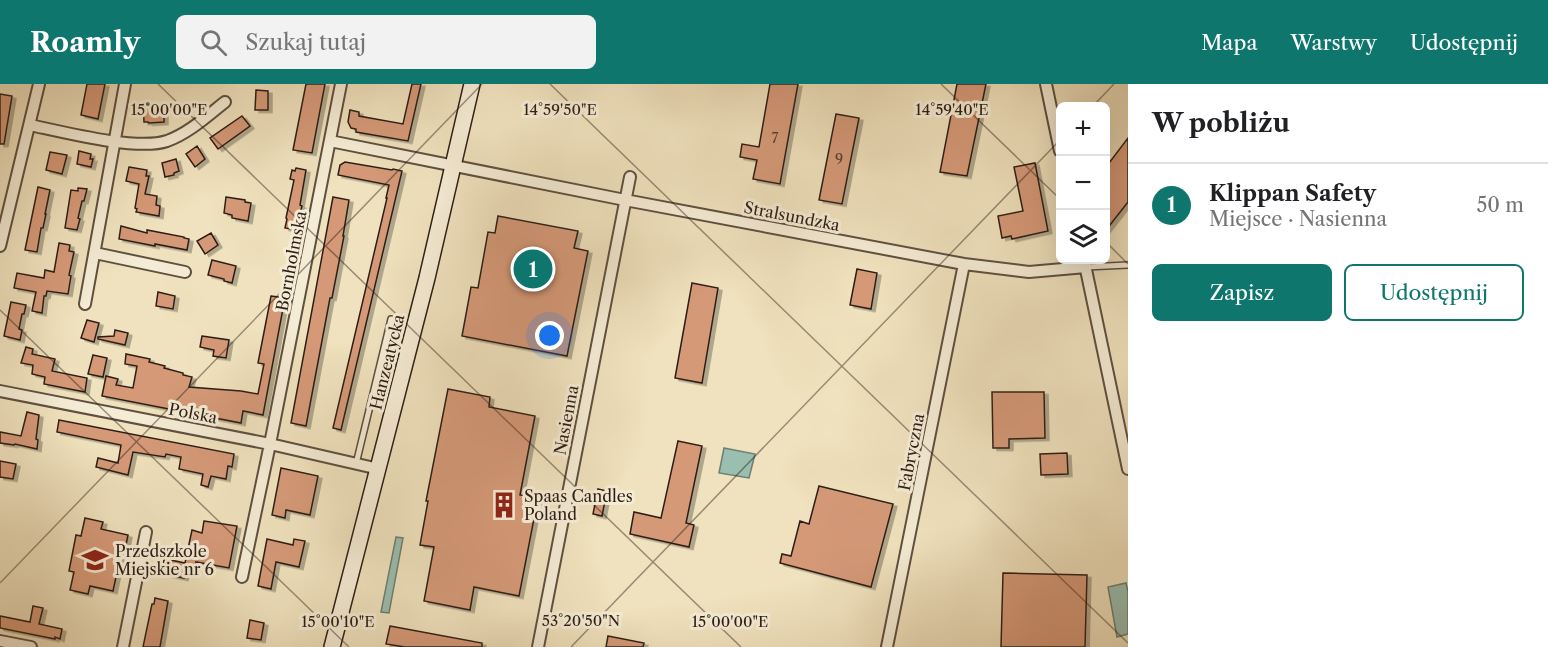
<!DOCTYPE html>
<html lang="pl">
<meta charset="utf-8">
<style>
:root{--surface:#fff;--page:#f2f2f2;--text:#202124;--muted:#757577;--line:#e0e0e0;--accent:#0f766e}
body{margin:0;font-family:"Libre Caslon Text",serif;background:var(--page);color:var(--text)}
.controls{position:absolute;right:18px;top:18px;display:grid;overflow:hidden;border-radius:9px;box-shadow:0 6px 24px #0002}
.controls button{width:54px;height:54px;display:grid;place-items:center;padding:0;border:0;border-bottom:2px solid var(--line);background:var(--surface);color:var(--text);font:30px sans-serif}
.you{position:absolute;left:550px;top:252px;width:21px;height:21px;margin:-15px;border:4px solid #fff;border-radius:50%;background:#1a73e8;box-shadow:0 0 0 9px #1a73e833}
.badge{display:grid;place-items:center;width:39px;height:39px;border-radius:50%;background:var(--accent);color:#fff;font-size:20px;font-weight:700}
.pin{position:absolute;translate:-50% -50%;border:3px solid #fff;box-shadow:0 2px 6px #0006}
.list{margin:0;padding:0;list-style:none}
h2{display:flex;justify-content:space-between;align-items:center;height:78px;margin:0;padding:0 24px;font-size:26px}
h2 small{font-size:20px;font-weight:400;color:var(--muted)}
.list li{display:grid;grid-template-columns:39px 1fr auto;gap:18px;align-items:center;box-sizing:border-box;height:84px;padding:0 24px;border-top:2px solid var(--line)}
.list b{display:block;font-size:22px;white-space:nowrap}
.list p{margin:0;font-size:20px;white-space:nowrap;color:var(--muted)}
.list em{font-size:20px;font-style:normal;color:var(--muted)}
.actions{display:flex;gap:12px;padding:18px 24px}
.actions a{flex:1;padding:14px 0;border:2px solid var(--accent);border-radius:9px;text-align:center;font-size:21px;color:var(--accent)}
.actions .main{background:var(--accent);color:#fff}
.icon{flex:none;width:33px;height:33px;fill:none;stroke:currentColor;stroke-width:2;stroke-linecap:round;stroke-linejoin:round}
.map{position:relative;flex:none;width:1128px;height:563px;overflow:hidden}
header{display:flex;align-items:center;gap:36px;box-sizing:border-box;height:84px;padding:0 30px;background:var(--accent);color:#fff}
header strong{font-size:28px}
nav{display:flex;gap:33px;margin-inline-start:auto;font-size:21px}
.search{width:420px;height:54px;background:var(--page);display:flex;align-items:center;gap:15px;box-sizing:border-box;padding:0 21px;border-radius:9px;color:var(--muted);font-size:22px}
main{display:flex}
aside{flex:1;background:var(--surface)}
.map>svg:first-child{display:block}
.water{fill:#9abeb0;stroke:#6e7e73;stroke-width:1.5}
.building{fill:#d59978;stroke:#2d1f17;stroke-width:1.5;filter:url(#shadow)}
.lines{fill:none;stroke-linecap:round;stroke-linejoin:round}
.lane-casing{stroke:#5e5041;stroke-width:8}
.street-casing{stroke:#5e5041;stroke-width:14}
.secondary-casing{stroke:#2d1f17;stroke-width:18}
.lane{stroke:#f5ecd5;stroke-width:5}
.street{stroke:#f5ecd5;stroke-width:10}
.secondary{stroke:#f5ecd5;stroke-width:15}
.ticks{fill:none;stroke:#2d1f17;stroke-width:1.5;stroke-opacity:0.45}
.labels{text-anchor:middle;stroke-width:6;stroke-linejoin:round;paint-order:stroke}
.number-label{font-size:14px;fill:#573e2f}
.street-label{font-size:16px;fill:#2d1f17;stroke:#f5ecd5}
.poi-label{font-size:16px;fill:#2d1f17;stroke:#f5ecd5;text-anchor:start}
.ticks-label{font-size:15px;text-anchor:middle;fill:#2d1f17;stroke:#f5ecd5;stroke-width:6;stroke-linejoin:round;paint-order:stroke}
</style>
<header>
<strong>Roamly</strong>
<div class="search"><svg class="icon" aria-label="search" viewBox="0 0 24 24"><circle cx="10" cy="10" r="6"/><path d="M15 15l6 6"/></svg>Szukaj tutaj</div>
<nav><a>Mapa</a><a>Warstwy</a><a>Udostępnij</a></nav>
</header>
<main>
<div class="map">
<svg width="1128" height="563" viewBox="0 0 1128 563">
<defs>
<filter id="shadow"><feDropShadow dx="4" dy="2.5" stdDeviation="0" flood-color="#0004"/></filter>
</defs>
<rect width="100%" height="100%" fill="#f0e2be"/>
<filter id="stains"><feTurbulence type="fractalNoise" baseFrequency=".00333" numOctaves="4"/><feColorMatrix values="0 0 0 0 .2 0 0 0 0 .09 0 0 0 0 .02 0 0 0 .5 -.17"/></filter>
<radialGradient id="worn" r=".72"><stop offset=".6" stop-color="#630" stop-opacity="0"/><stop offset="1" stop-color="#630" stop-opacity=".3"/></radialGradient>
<path class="water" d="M724 364 755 370 749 394 719 389Z
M396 453 403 454 389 529 381 528Z
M1126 499 1128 508V550L1117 553 1108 503Z"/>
<path class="building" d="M87 0H105L98 35 81 31Z
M306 0H325L312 69 293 66Z
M412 0H421L408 57 356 48V45L351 44 348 38 350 26 359 28V32L403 40Z
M770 0H798L780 100 753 95 757 76 740 73 742 60 759 63Z
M957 0H986L967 92 940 88Z
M256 6 268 7V26H255Z
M0 10 12 12 4 60H0Z
M143 20H151L152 27 164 26V38L149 39 148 38H144Z
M836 30 859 34 842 120 819 116Z
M242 32 250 42 218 65 210 54Z
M1128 54V118L1106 146V83Z
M197 62 205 75 195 83 186 70Z
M79 67 91 70 90 75H93L91 83 77 80Z
M50 68 67 71 62 90 46 86Z
M176 75 179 87 174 89V91L165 93 162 79Z
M345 78 392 86 393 85 402 87 341 346 333 344 387 114H386L389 101 338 91 340 81Z
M1035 79 1048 147 1012 155 1011 152 1002 154 998 132 1023 127 1014 83Z
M129 83 147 86 146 92H149L145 110 157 112 156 121 160 122 159 132 136 128 137 125 135 124 139 100 126 97Z
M296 84 306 86 300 121 302 122 296 146 285 144 287 135 286 134 294 96 290 95 292 86 295 87Z
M38 103 50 106 45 130H46L43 144H41L37 168 25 166Z
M78 104 87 105 84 117H82L78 134 80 135 77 146 65 144 71 106 78 107Z
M226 113 245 116V118L251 119 248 137 232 134V131L224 129Z
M333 113 349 116 343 152H344L332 214H330L306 342 291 339Z
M498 132 578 147 574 164 588 167 567 272 462 252 471 203 478 204 488 148 495 149Z
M121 142 147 149V146L184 153V154L189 155 187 166 155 160V162L119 155Z
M211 149 218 161 205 170 197 157Z
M59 159 70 161 69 167 74 168 69 191 71 192 68 210 47 207 46 212H44L42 229 32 227 36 208 14 204 17 189 44 194 45 186 54 188Z
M212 176 236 182 232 199 224 197V195L208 191Z
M857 185 877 189 871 225 850 221Z
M692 199 718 204 702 299 675 294Z
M158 208 175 212 173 225 156 222Z
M271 212 285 214 263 331 243 327 241 339 102 312 106 292 118 295 116 301 133 304 137 282 125 280 126 270 150 275 149 278 165 282 164 284 183 289V291L192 293 189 303 241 307 258 310 264 280 258 279Z
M11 218 26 221 24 230H22L19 245 22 246 20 256 4 252Z
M87 236 99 239 94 258 81 254Z
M115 246 128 249 125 261 98 255V253L114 252Z
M202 252 229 256 226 274 213 272 214 266 200 263Z
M26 263 33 265 32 270 55 275 52 287 87 294 85 308 44 300 45 293 32 290 33 281 21 279Z
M93 271 107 274 103 293 88 290Z
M448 305 490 313 489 323 535 332 520 411 538 414 519 512 474 503 470 526 424 517 434 463 420 461 428 417H426Z
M992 308H1044L1045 354 1009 355V364H993Z
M27 328 39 331 36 355 38 356 37 365 15 360 14 361 0 359V348L21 352Z
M59 336 234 370 232 383 228 382 226 395 211 392 208 403 201 401 203 390 179 385 181 373 166 370 165 373 133 368 128 391 96 383 98 374 118 379 121 361 57 348Z
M678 357 702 362 686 439 694 441 689 463 630 450 634 428 661 434Z
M1067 369 1068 390 1041 391 1040 370Z
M0 377 16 380 13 395 0 393Z
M281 384 318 392 310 431 286 426 285 434 272 431Z
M819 402 893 420 871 503 780 479 782 470 791 472 800 437 809 440Z
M598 405 607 407 602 432 593 430Z
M85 434 103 438 101 445 128 451 125 466 122 465 113 507 90 502 88 510 70 506 74 488 69 487 76 451 81 452Z
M204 437 237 442 229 484 196 478V482L187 481 184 494 161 489 166 468 171 476 185 479 192 446 202 449Z
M267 455 293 461 294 455 305 457 299 483 276 478 271 505 258 502Z
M1003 489 1087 491 1085 563H1001Z
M155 514 168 517 160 563H143L152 520H154Z
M33 522 43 524 39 540 62 545 60 555 55 553V555L0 544V532L30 538Z
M250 536 264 539 261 556 247 554Z
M390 542 482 559V563H405L386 560Z
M608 552 644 559 643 563H606Z"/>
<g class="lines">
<g class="lane-casing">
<path id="lane" d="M1086 183 1128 181
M356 380 391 235"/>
</g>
<g class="street-casing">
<path id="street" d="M1046 0 1060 67
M30 41C63 48 137 67 167 57 189 49 207 32 225 18
M330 57 625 116 964 180 1029 188 1086 183
M0 162 39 0
M95 169 185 188
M1084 176 1128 385
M85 220 125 0
M0 307 270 360 379 385
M242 493 270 360 341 0
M0 557 31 563
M123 563 146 448
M538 563 630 93
M887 563 964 180"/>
</g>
<g class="secondary-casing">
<path id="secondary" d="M332 563 427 194 472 0"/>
</g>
<use href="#lane" class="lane"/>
<use href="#street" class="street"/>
<use href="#secondary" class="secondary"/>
</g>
<path class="ticks" d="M158 0 741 563M550 0 1128 559M941 0 1060 115M1093 22 1114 0M1106 158 1128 180M0 226 349 563M0 499 482 0M571 563 1060 56"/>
<defs>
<g id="building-bare" transform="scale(2.07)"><path d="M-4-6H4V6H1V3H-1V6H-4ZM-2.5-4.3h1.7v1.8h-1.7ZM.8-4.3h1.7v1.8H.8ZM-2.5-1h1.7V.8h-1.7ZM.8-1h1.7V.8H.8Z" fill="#8f2418" stroke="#f5ecd5" stroke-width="2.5" paint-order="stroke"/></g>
<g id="school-bare" transform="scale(2.07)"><path d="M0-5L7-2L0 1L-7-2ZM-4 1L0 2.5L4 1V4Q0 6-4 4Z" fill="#8f2418" stroke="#f5ecd5" stroke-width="2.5" paint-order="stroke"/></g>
</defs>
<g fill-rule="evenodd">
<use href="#building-bare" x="504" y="421"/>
<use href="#school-bare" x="95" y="476"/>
</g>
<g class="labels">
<g class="number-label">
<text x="775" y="59">7</text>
<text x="839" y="80">9</text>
</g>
<g class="street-label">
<text transform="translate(792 132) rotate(11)" y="6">Stralsundzka</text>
<text transform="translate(291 177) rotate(-79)" y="6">Bornholmska</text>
<text transform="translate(387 278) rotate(-76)" y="6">Hanzeatycka</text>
<text transform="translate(193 329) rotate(11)" y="6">Polska</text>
<text transform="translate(566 336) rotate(-79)" y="6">Nasienna</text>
<text transform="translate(911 368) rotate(-79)" y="6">Fabryczna</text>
</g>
<g class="poi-label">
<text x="524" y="418">Spaas Candles<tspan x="524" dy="18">Poland</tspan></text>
<text x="115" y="473">Przedszkole<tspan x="115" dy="18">Miejskie nr 6</tspan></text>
</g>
</g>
<g class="ticks-label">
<text x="169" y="31">15°00'00"E</text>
<text x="560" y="31">14°59'50"E</text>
<text x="952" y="31">14°59'40"E</text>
<text x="581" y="542">53°20'50"N</text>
<text x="338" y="543">15°00'10"E</text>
<text x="730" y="543">15°00'00"E</text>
</g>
<rect width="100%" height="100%" filter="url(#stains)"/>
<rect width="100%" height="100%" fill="url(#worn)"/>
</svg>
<div class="controls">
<button>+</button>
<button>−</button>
<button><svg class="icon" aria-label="layers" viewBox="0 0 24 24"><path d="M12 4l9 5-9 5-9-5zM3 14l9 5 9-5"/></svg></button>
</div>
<div class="you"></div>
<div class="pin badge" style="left:533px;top:185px">1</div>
</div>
<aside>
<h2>W pobliżu<small></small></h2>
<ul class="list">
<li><span class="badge">1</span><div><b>Klippan Safety</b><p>Miejsce · Nasienna</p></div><em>50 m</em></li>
</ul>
<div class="actions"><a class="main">Zapisz</a><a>Udostępnij</a></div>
</aside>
</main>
